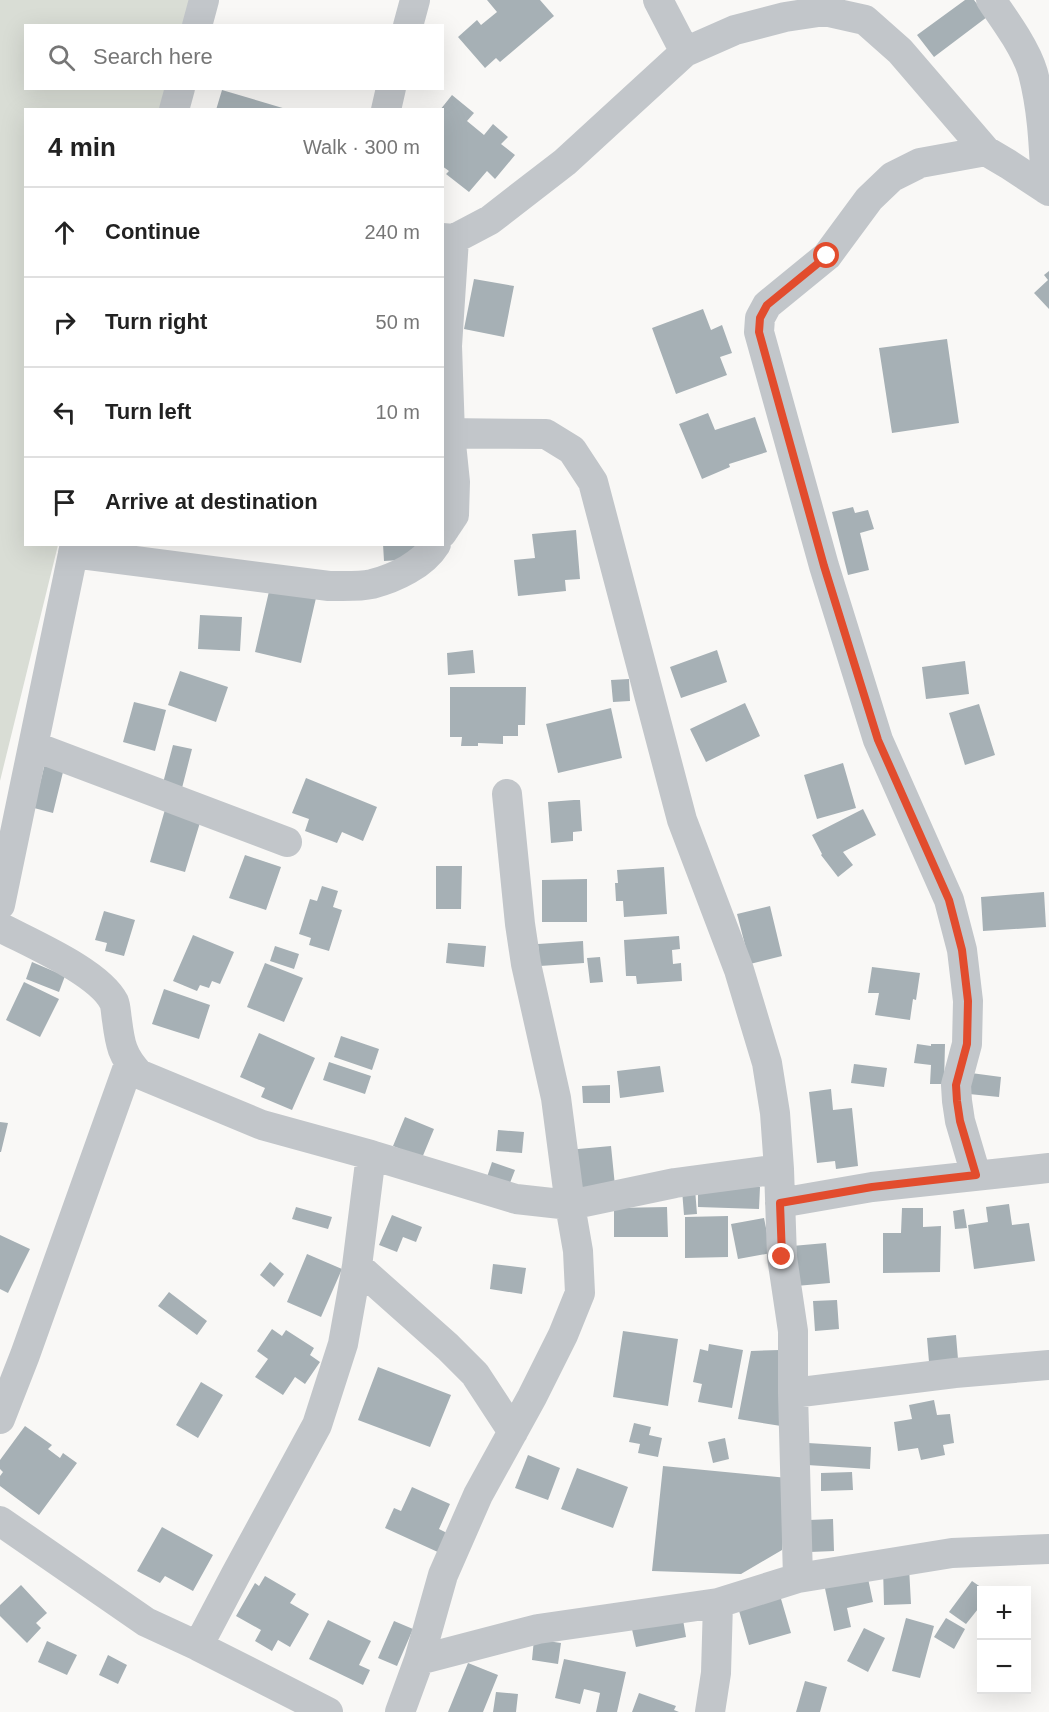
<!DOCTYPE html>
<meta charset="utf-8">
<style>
:root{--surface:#fff;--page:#f6f6f6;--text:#222;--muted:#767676;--line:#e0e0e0}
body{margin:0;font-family:Arial,sans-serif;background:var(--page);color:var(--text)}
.controls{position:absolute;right:18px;bottom:18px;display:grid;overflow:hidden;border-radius:0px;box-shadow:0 6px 24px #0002}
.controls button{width:54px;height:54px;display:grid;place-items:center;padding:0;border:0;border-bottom:2px solid var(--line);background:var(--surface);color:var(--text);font:30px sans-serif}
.stop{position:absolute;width:18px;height:18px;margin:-14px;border:4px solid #e24c2d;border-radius:50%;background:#fff}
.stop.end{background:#e24c2d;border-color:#fff;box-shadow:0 2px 6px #0008}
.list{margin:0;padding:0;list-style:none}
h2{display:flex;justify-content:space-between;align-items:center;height:78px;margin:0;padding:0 24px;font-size:26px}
h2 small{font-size:20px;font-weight:400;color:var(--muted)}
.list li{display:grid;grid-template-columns:39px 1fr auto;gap:18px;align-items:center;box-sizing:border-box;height:90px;padding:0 24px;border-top:2px solid var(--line)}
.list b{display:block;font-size:22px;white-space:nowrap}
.list em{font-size:20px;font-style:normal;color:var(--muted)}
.icon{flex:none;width:33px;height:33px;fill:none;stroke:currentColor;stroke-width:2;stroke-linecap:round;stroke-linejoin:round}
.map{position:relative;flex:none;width:1049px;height:1712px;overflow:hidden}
.search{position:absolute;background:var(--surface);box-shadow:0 6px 24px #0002;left:24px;top:24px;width:420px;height:66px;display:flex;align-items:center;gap:15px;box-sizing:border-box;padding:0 21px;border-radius:0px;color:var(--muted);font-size:22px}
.panel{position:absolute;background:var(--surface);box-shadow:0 6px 24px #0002;left:24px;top:108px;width:420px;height:438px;border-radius:0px}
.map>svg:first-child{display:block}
.green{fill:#d9ddd5}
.building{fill:#a6b0b5}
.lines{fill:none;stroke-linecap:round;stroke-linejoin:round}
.street{stroke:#c2c6ca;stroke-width:30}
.route{stroke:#e24c2d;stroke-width:8}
</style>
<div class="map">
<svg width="1049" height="1712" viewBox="0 0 1049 1712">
<rect width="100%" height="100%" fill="#f9f8f6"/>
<path class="green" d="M0 0H193L187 25 26 26V88L171 89 166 109 26 110V544L58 545 0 781Z"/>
<path class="building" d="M487 0H540L554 16 500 62 496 58 485 68 458 37 477 20 481 25 497 12Z
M965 0H974L987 17 934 57 917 35Z
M222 90 286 109V110H216Z
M452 95 474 113 467 121 484 135 493 124 508 137 501 144 515 155 495 179 487 171 469 192 446 174 449 171 442 166V110H440Z
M1049 271V309L1034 293 1048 280 1044 275Z
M474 279 514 286 504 337 464 329Z
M703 309 711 330 722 325 732 353 720 357 727 375 676 394 652 328Z
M947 339 959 423 892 433 879 348Z
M708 413 715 430 755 417 767 452 729 464 730 467 702 479 679 424Z
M853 507 855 513 868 510 874 529 860 533 869 570 848 575 832 512Z
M576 530 580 579 565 580 566 591 518 596 514 560 535 558 532 534Z
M383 544H417L418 559 384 561Z
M270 587 316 598 301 663 255 652Z
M200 615 242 617 240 651 198 649Z
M473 650 475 673 448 675 447 653Z
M717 650 727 682 681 698 670 667Z
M965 661 969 694 926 699 922 667Z
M180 671 228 687 216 722 168 705Z
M629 679 630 701 613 702 611 680Z
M450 687H526L525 725H518V736H503V744L478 743V746H461L462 737H450Z
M134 702 166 710 155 751 123 742Z
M745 703 760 736 706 762 690 729Z
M979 704 995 755 965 765 949 713Z
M611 708 622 758 558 773 546 724Z
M173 745 192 749 182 788 163 783Z
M45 763 64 768 53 813 34 808Z
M843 763 856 808 817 819 804 775Z
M306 778 377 807 363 841 342 832 337 843 305 831 309 819 292 813Z
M574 800H580L582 831 573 832V841L551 843 548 802Z
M166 806 202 816 185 872 150 862Z
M863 809 876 835 843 852 853 865 838 877 821 855 822 854 812 835Z
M245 855 281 867 266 910 229 898Z
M436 866H462L461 909H436Z
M664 867 667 914 624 917 623 901H616L615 883H618L617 870Z
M587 879V922H542V880Z
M322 886 338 891 333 907 342 910 329 951 309 945 311 938 299 934 310 899 317 901Z
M1044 892 1046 927 983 931 981 897Z
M770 906 782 956 750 964 737 914Z
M104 911 135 920 124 956 105 951 107 943 95 940Z
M193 935 234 952 220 984 212 981 209 988 200 985 197 991 173 981Z
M679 936 680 949 672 950 673 964 681 963 682 981 637 984 636 976H626L624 940Z
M583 941 584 963 540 966 538 944Z
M448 943 486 946 484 967 446 963Z
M275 946 299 954 294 969 270 961Z
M600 957 603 982 590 983 587 958Z
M32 962 65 976 59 992 26 979Z
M265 963 303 978 284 1022 247 1007Z
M872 967 920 973 916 1000 913 999 910 1020 875 1015 879 993H868Z
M24 982 59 999 40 1037 6 1020Z
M164 989 210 1005 199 1039 152 1024Z
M259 1033 315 1058 292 1110 261 1097 265 1088 240 1077Z
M341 1036 379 1049 372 1070 334 1057Z
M917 1044 931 1046V1044H945L944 1084H930L931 1065 914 1063Z
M329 1062 371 1076 365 1094 323 1080Z
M854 1064 887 1068 884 1087 851 1083Z
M660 1066 664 1092 620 1098 617 1071Z
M971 1073 1001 1077 999 1097 969 1094Z
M610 1085V1103H583L582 1086Z
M831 1089 833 1110 852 1108 858 1166 836 1169 835 1161 817 1163 809 1092Z
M405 1117 434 1129 422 1158 393 1146Z
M0 1122 8 1123 1 1152H0Z
M498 1130 524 1132 522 1153 496 1151Z
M611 1146 615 1186 572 1191 567 1150Z
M492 1162 515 1170 508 1188 486 1180Z
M698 1185 760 1187 759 1209 698 1207Z
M695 1189 697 1214 684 1215 682 1190Z
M1009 1204 1012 1225 1029 1223 1035 1261 974 1269 968 1225 988 1222 986 1207Z
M296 1207 332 1217 328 1229 292 1219Z
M667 1207 668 1237H614V1208Z
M902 1208H923V1227L941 1226 940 1272 883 1273V1233H901Z
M964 1209 967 1228 955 1229 953 1211Z
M392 1215 422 1227 416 1242 403 1237 397 1252 379 1245Z
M728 1216V1257L685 1258V1217Z
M764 1218 771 1253 738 1259 731 1224Z
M0 1235 30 1249 8 1293 0 1289Z
M826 1243 830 1283 796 1286 792 1246Z
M307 1254 342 1269 321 1317 287 1302Z
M270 1262 284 1274 274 1287 260 1275Z
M493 1264 526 1268 522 1294 490 1289Z
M169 1292 207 1321 197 1335 158 1306Z
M837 1300 839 1329 815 1331 813 1301Z
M272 1329 282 1336 286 1330 314 1348 310 1355 320 1362 305 1384 295 1377 283 1395 255 1377 268 1359 257 1351Z
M623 1331 678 1339 668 1406 613 1397Z
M956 1335 958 1359 929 1362 927 1338Z
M709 1344 743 1350 732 1408 698 1402 702 1384 693 1382 700 1349 708 1351Z
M780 1350 781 1426 738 1419 751 1351Z
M378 1367 451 1395 430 1447 358 1420Z
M201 1382 223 1395 198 1438 176 1425Z
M934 1400 937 1415 950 1414 954 1443 943 1445 945 1455 921 1460 918 1448 898 1451 894 1422 912 1419 909 1405Z
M634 1423 651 1427 649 1435 662 1438 658 1457 638 1453 640 1444 629 1442Z
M25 1426 52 1445 48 1449 60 1458 63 1453 77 1463 39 1515 0 1486V1476L3 1472 0 1469V1460Z
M725 1438 729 1459 713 1463 708 1442Z
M808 1443 871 1447 870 1469 807 1465Z
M528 1455 560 1468 548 1500 515 1488Z
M663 1466 788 1478 782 1550 741 1574 652 1571Z
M577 1468 628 1487 613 1528 561 1509Z
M852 1472 853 1490 821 1491V1473Z
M412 1487 450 1504 439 1529 449 1534 440 1553 385 1528 394 1508 401 1511Z
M833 1519 834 1551 810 1552 809 1520Z
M162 1527 213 1555 193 1591 165 1576 160 1583 137 1571Z
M909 1567 911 1604 884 1605 883 1568Z
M866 1569 873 1602 847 1608 851 1627 834 1631 823 1579Z
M265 1576 296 1594 290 1603 309 1614 290 1647 278 1640 272 1651 255 1641 261 1630 236 1616 255 1583 259 1586Z
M972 1581 985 1590H982V1604L966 1624 949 1612Z
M21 1585 47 1613 36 1623 41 1628 27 1643 0 1616V1605Z
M779 1592 791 1633 749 1645 737 1604Z
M682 1614 686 1637 636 1647 631 1625Z
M906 1618 934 1626 920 1678 892 1671Z
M946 1618 965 1629 954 1649 934 1637Z
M328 1620 371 1641 359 1665 370 1670 363 1685 309 1659Z
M394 1621 413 1629 397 1666 378 1658Z
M864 1628 885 1638 868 1672 847 1661Z
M534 1639 561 1643 558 1664 532 1660Z
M47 1641 77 1655 67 1675 38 1662Z
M108 1655 127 1665 118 1684 99 1675Z
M564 1659 626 1672 617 1712H596L600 1693 584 1689 580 1704 555 1698Z
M468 1663 498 1675 483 1712H448Z
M805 1681 827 1687 820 1712H796Z
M496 1692 518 1694 516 1712H493Z
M639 1693 676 1706 674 1710 679 1712H632Z"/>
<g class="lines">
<path class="street" d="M658 0 685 52
M991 0C1005 20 1026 49 1033 73 1043 111 1044 150 1046 189
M197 26 204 0
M408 26 415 0
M174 110 180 88
M386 110 391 88
M442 238 454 239 490 220 565 162 685 52 735 30 785 17 825 11 865 20 900 51 986 151 1008 164 1049 191
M442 433 546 434 572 450 593 482 682 820 739 970 767 1063 775 1113 779 1169 782 1257 793 1331V1393L798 1578
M442 533 454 515 455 482 450 434 447 346 454 239
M73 553 329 586C342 586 359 587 372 584 395 578 423 565 436 544
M33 746 287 842
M0 905 75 544
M0 927C30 943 99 972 114 1002 116 1007 116 1015 117 1020 120 1044 122 1056 139 1074L262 1125 371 1155 516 1199 570 1205 675 1183 779 1169
M976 1175 960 1121 957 1101 956 1085 967 1044 968 1001 962 950 949 900 878 740 824 566 759 332 760 318 767 305 827 256 869 199 892 177 920 163 986 151
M780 1203 872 1187 1049 1168
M357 1266 448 1347 475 1374 513 1432
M793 1393 955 1373 1049 1365
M0 1419 25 1355 129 1064
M0 1521 146 1622 198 1646 328 1712
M198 1646 236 1574 317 1425 343 1344 357 1266 371 1155
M419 1660 538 1629 718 1603 798 1578 952 1553 1049 1549
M400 1712 419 1660 443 1575 478 1495 532 1397 563 1335 580 1293 578 1251 570 1205 556 1098 526 964 520 924 507 794
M710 1712 716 1673 718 1603"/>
</g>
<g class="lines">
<path class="route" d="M782 1257 780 1203 872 1187 976 1175 960 1121 957 1101 956 1085 967 1044 968 1001 962 950 949 900 878 740 824 566 759 332 760 318 767 305 827 256"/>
</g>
</svg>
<div class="controls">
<button>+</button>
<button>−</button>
</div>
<div class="stop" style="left:827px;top:256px"></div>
<div class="stop end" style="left:782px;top:1257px"></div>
<div class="search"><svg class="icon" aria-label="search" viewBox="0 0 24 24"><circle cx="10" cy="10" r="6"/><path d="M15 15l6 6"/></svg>Search here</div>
<section class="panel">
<h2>4 min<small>Walk · 300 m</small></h2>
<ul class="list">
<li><svg class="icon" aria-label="ahead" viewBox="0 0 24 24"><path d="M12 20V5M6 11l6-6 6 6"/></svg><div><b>Continue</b></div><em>240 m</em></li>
<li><svg class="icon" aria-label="right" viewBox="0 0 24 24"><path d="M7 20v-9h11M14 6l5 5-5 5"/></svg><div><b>Turn right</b></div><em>50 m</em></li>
<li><svg class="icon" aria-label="left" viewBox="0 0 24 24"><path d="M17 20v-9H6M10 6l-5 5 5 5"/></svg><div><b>Turn left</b></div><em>10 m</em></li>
<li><svg class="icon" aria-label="arrive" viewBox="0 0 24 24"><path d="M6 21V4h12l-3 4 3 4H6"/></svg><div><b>Arrive at destination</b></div></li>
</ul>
</section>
</div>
